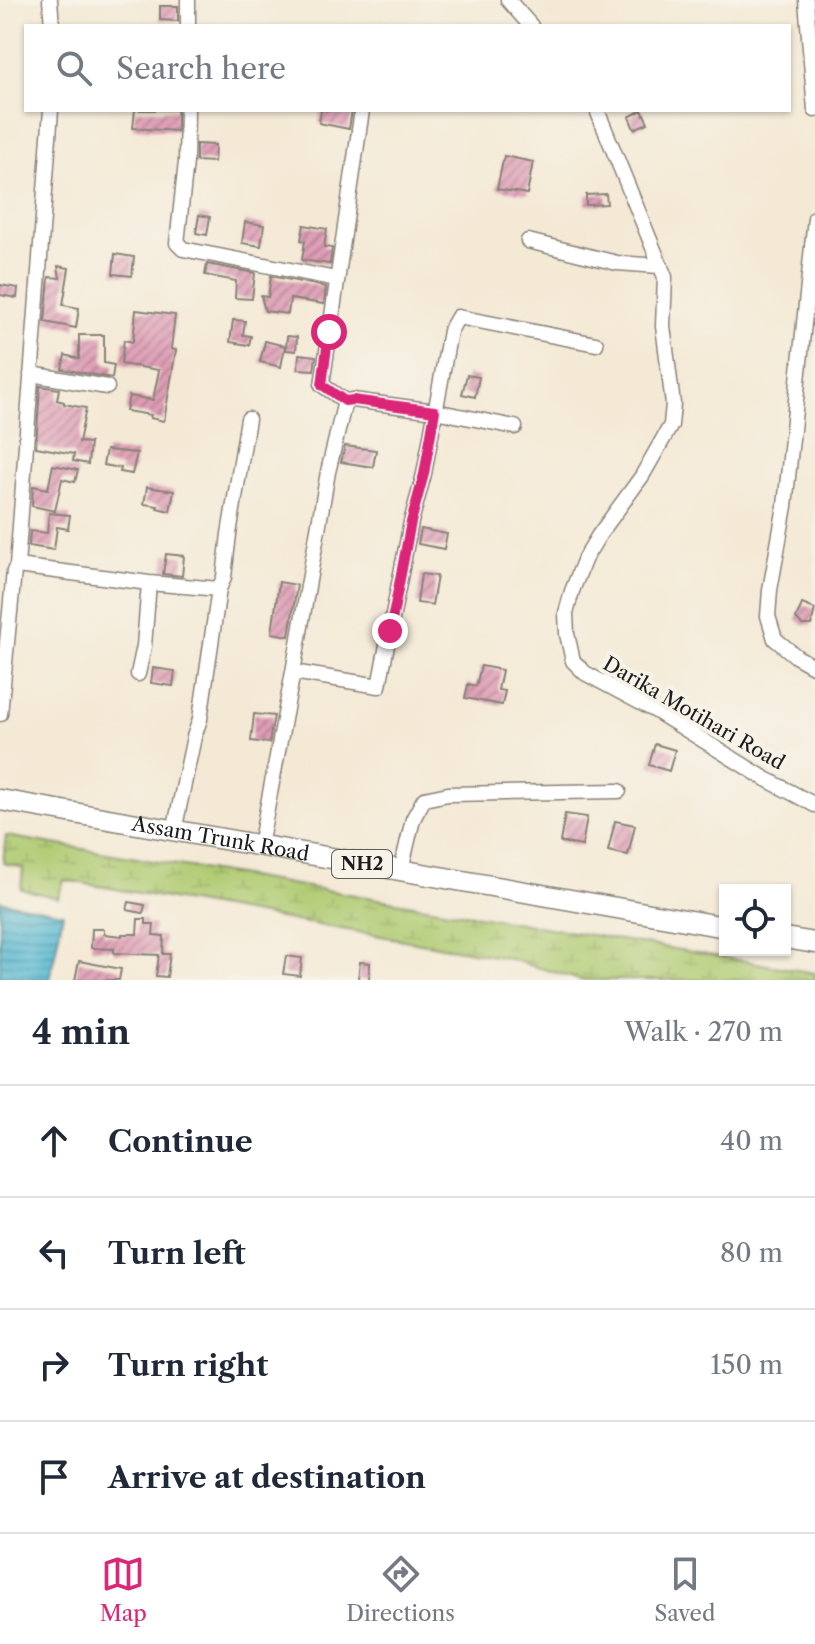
<!DOCTYPE html>
<meta charset="utf-8">
<style>
:root{--surface:#fff;--page:#f6f6f7;--text:#1f2937;--muted:#747a83;--line:#e0e1e3;--accent:#db2777}
body{margin:0;font-family:"Libre Caslon Text",serif;background:var(--page);color:var(--text)}
.controls{position:absolute;right:24px;bottom:24px;display:grid;overflow:hidden;border-radius:0px;box-shadow:0 2px 6px #0004}
.controls button{width:72px;height:72px;display:grid;place-items:center;padding:0;border:0;border-bottom:2px solid var(--line);background:var(--surface);color:var(--text);font:40px sans-serif}
.stop{position:absolute;width:24px;height:24px;margin:-18px;border:6px solid #db2777;border-radius:50%;background:#fff}
.stop.end{background:#db2777;border-color:#fff;box-shadow:0 2px 8px #0008}
.list{margin:0;padding:0;list-style:none}
h2{display:flex;justify-content:space-between;align-items:center;height:104px;margin:0;padding:0 32px;font-size:34px}
h2 small{font-size:26px;font-weight:400;color:var(--muted)}
.list li{display:grid;grid-template-columns:52px 1fr auto;gap:24px;align-items:center;box-sizing:border-box;height:112px;padding:0 32px;border-top:2px solid var(--line)}
.list b{display:block;font-size:30px;white-space:nowrap}
.list em{font-size:26px;font-style:normal;color:var(--muted)}
.icon{flex:none;width:44px;height:44px;fill:none;stroke:currentColor;stroke-width:2;stroke-linecap:round;stroke-linejoin:round}
.map{position:relative;flex:none;width:815px;height:980px;overflow:hidden}
.search{position:absolute;background:var(--surface);box-shadow:0 2px 6px #0004;left:24px;right:24px;top:24px;height:88px;display:flex;align-items:center;gap:20px;box-sizing:border-box;padding:0 28px;border-radius:0px;color:var(--muted);font-size:30px}
.sheet{height:552px;background:var(--surface)}
nav{display:flex;justify-content:space-around;align-items:center;box-sizing:border-box;height:112px;border-top:2px solid var(--line);background:var(--surface);font-size:22px;color:var(--muted)}
nav a{display:grid;justify-items:center;gap:4px}
nav .on{color:var(--accent)}
.map>svg:first-child{display:block}
.wetland{fill:url(#wetland-marsh);stroke:#667346;stroke-width:2}
.water{fill:url(#water-rules);stroke:#366976;stroke-width:2}
.building{fill:url(#building-hatch)}
.lines{fill:none;stroke-linecap:round;stroke-linejoin:round}
.minor-casing{stroke:#888278;stroke-width:17}
.highway-casing{stroke:#888278;stroke-width:23}
.minor{stroke:#fff;stroke-width:14}
.highway{stroke:#fff;stroke-width:20}
.route{stroke:#db2777;stroke-width:10}
.labels{text-anchor:middle;stroke-width:8;stroke-linejoin:round;paint-order:stroke}
.shield{fill:#f7f3e8;stroke:#5e5c59;stroke-width:2}
.shield-label{font-size:18px;font-weight:bold;fill:#1c1c1c}
.street-label{font-size:20px;fill:#1c1c1c;stroke:#f7f3e8}
</style>
<div class="map">
<svg width="815" height="980" viewBox="0 0 815 980">
<defs>
<pattern id="wetland-marsh" width="20" height="14" patternUnits="userSpaceOnUse" patternTransform="scale(2)"><rect width="20" height="14" fill="#afca71"/><path d="M1 5h8M5 5V1M11 12h8M15 12V8" fill="none" stroke="#96ad61"/></pattern>
<pattern id="water-rules" width="6" height="5" patternUnits="userSpaceOnUse" patternTransform="scale(2)"><rect width="6" height="5" fill="#51b6d0"/><path d="M0 2.5h6" fill="none" stroke="#4293a8"/></pattern>
<pattern id="building-hatch" width="6" height="6" patternUnits="userSpaceOnUse" patternTransform="scale(2)"><rect width="6" height="6" fill="#de9cb5"/><path d="M-1 1l2-2M0 6l6-6M5 7l2-2" fill="none" stroke="#b37e92"/></pattern>
</defs>
<rect width="100%" height="100%" fill="#f7f3e8"/>
<filter id="ink" filterUnits="userSpaceOnUse"><feTurbulence type="fractalNoise" baseFrequency=".0125" numOctaves="2"/><feDisplacementMap in="SourceGraphic" scale="16" xChannelSelector="R" yChannelSelector="G"/><feConvolveMatrix kernelMatrix="1 2 1 2 8 2 1 2 1" color-interpolation-filters="sRGB"/></filter>
<filter id="wash" filterUnits="userSpaceOnUse"><feTurbulence type="fractalNoise" baseFrequency=".006" numOctaves="4" result="noise"/><feDisplacementMap in="SourceGraphic" scale="32" xChannelSelector="R" yChannelSelector="G"/><feGaussianBlur stdDeviation="1.8" result="paint"/><feColorMatrix in="noise" values="0 0 0 0 0 0 0 0 0 0 0 0 0 0 0 0 0 1.4 0 .05"/><feComposite in="paint" operator="in"/></filter>
<g filter="url(#wash)">
<rect width="100%" height="100%" fill="#f4e9d5"/>
<path class="wetland" d="M6 836 815 973V980H581L506 958 64 880 58 898 21 889 23 868 3 863Z"/>
<path class="water" d="M0 901 63 913 50 980H0Z"/>
<g id="blocks">
<path class="building" d="M160 6H178V21L160 20Z
M135 110H177V131L133 128Z
M321 110H352L349 129 319 123Z
M642 110 648 123 634 129 629 117Z
M196 144 215 145 214 162 196 161Z
M504 156 533 162 527 194 497 189Z
M606 194 607 204 586 205V195Z
M199 215 210 217 207 235 196 233Z
M245 222 264 225 261 246 242 243Z
M304 225 327 229 324 247 332 248 330 264 302 260 305 241 301 240Z
M115 254 134 257 132 276 113 274Z
M207 264 255 273 252 299 235 298 236 281 205 275Z
M58 266 69 268 63 305 79 308 76 328 45 322 49 277 60 278Z
M271 276 326 287 324 304 290 299 288 314 265 311 261 296 268 297Z
M0 285 18 288 17 298 0 295Z
M136 310 175 315 171 349 176 350 164 421 150 418 151 415 126 411 129 396 153 400 159 370 121 364 124 340 133 342Z
M233 320 245 321 243 335 251 336 249 345 230 342Z
M79 335H104V363L114 365 112 378 62 369 65 355 79 359Z
M287 336 297 337 296 351 286 350Z
M265 341 285 346 281 367 260 362Z
M299 354 316 356 314 370 298 369Z
M467 375 479 377 475 397 462 394Z
M40 386 59 389 57 400 64 402V404L86 408 79 442 90 443 88 464 73 461 74 454 36 447Z
M345 446 376 450 373 467 341 462Z
M106 450 137 453 132 474 120 472 121 468 103 465Z
M53 465 78 470 75 482 62 479 55 511 32 506 33 486 48 489Z
M147 487 174 491 170 511 157 508 158 506 144 504Z
M49 513 70 515 68 529 57 527 54 550 29 546 30 531 47 533Z
M421 529 447 534 444 549 418 544Z
M166 554 184 556 182 576 163 574Z
M421 574 437 576 432 605 417 603Z
M279 582 297 585 289 636 272 633Z
M802 604 815 609 811 625H802L796 619Z
M481 666 502 670 498 690 505 691 502 705 465 698 468 684 476 686Z
M153 668 175 671 173 686 151 683Z
M254 714 274 716 269 743 251 741Z
M655 744 675 750 669 771 649 765Z
M565 814 587 817 582 846 560 842Z
M615 821 635 825 628 855 608 851Z
M129 902 145 905 143 913 127 910Z
M138 919H146V924H154L153 935 164 936 163 954H170L167 977 156 976 159 955 114 953V949L91 948 92 929H104V934L122 936V934H137Z
M286 956 302 958 300 976 283 974Z
M79 961 121 969 119 980H75Z
M360 962 370 963 369 980H358Z"/>
</g>
</g>
<g filter="url(#ink)">
<use href="#blocks" fill-opacity="0" stroke="#888278" stroke-width="2"/>
<g class="lines">
<g class="minor-casing">
<path id="minor" d="M50 0 52 26
M508 0 531 26
M806 0 815 110
M188 26V0
M187 110 186 162 177 243 183 249 336 279
M362 110 322 385 345 401 353 400 435 411 515 427
M597 110 665 277 663 326 673 404 671 425 642 476 599 535 585 558 572 591 566 613 567 634 573 661 585 673 656 711 764 778 815 805
M815 218 785 506 770 590 768 616 775 639 797 657 815 667
M528 241 617 263 659 266
M31 374 107 387
M17 566 149 583 219 589
M293 672 379 686 411 522 424 474 450 331 458 317 596 344
M138 674 144 646 149 583
M0 714 14 571 17 566 51 110
M174 831 194 737 200 719 219 589 224 577 229 534 248 419
M260 846 293 672 328 472 345 401
M401 870 413 819 424 799 448 794 619 791"/>
</g>
<g class="highway-casing">
<g id="highway">
<path id="s1" d="M0 800 725 927"/>
<path d="M785 938 815 943"/>
</g>
</g>
<use href="#minor" class="minor"/>
<use href="#highway" class="highway"/>
</g>
</g>
<g class="lines" filter="url(#ink)">
<path class="route" d="M329 332 322 385 345 401 353 400 435 411 424 474 411 522 390 631"/>
</g>
<g class="labels">
<rect class="shield" x="332" y="850" width="60" height="28" rx="6"/>
<g class="shield-label">
<text x="362" y="870">NH2</text>
</g>
<g class="street-label">
<text transform="translate(694 713) rotate(30)" y="7">Darika Motihari Road</text>
<text dy="7" stroke="none"><textPath href="#s1" startOffset="224">Assam Trunk Road</textPath></text>
</g>
</g>
</svg>
<div class="controls">
<button><svg class="icon" aria-label="locate" viewBox="0 0 24 24"><circle cx="12" cy="12" r="6"/><path d="M12 2v4M12 18v4M2 12h4M18 12h4"/></svg></button>
</div>
<div class="stop" style="left:329px;top:332px"></div>
<div class="stop end" style="left:390px;top:631px"></div>
<div class="search"><svg class="icon" aria-label="search" viewBox="0 0 24 24"><circle cx="10" cy="10" r="6"/><path d="M15 15l6 6"/></svg>Search here</div>
</div>
<section class="sheet">
<h2>4 min<small>Walk · 270 m</small></h2>
<ul class="list">
<li><svg class="icon" aria-label="ahead" viewBox="0 0 24 24"><path d="M12 20V5M6 11l6-6 6 6"/></svg><div><b>Continue</b></div><em>40 m</em></li>
<li><svg class="icon" aria-label="left" viewBox="0 0 24 24"><path d="M17 20v-9H6M10 6l-5 5 5 5"/></svg><div><b>Turn left</b></div><em>80 m</em></li>
<li><svg class="icon" aria-label="right" viewBox="0 0 24 24"><path d="M7 20v-9h11M14 6l5 5-5 5"/></svg><div><b>Turn right</b></div><em>150 m</em></li>
<li><svg class="icon" aria-label="arrive" viewBox="0 0 24 24"><path d="M6 21V4h12l-3 4 3 4H6"/></svg><div><b>Arrive at destination</b></div></li>
</ul>
</section>
<nav>
<a class="on"><svg class="icon" aria-label="map" viewBox="0 0 24 24"><path d="M3 6l6-2 6 2 6-2v14l-6 2-6-2-6 2zM9 4v14M15 6v14"/></svg>Map</a>
<a><svg class="icon" aria-label="directions" viewBox="0 0 24 24"><path d="M12 3l9 9-9 9-9-9zM9 14v-3h6M13 9l2 2-2 2"/></svg>Directions</a>
<a><svg class="icon" aria-label="saved" viewBox="0 0 24 24"><path d="M7 4h10v16l-5-4-5 4z"/></svg>Saved</a>
</nav>
